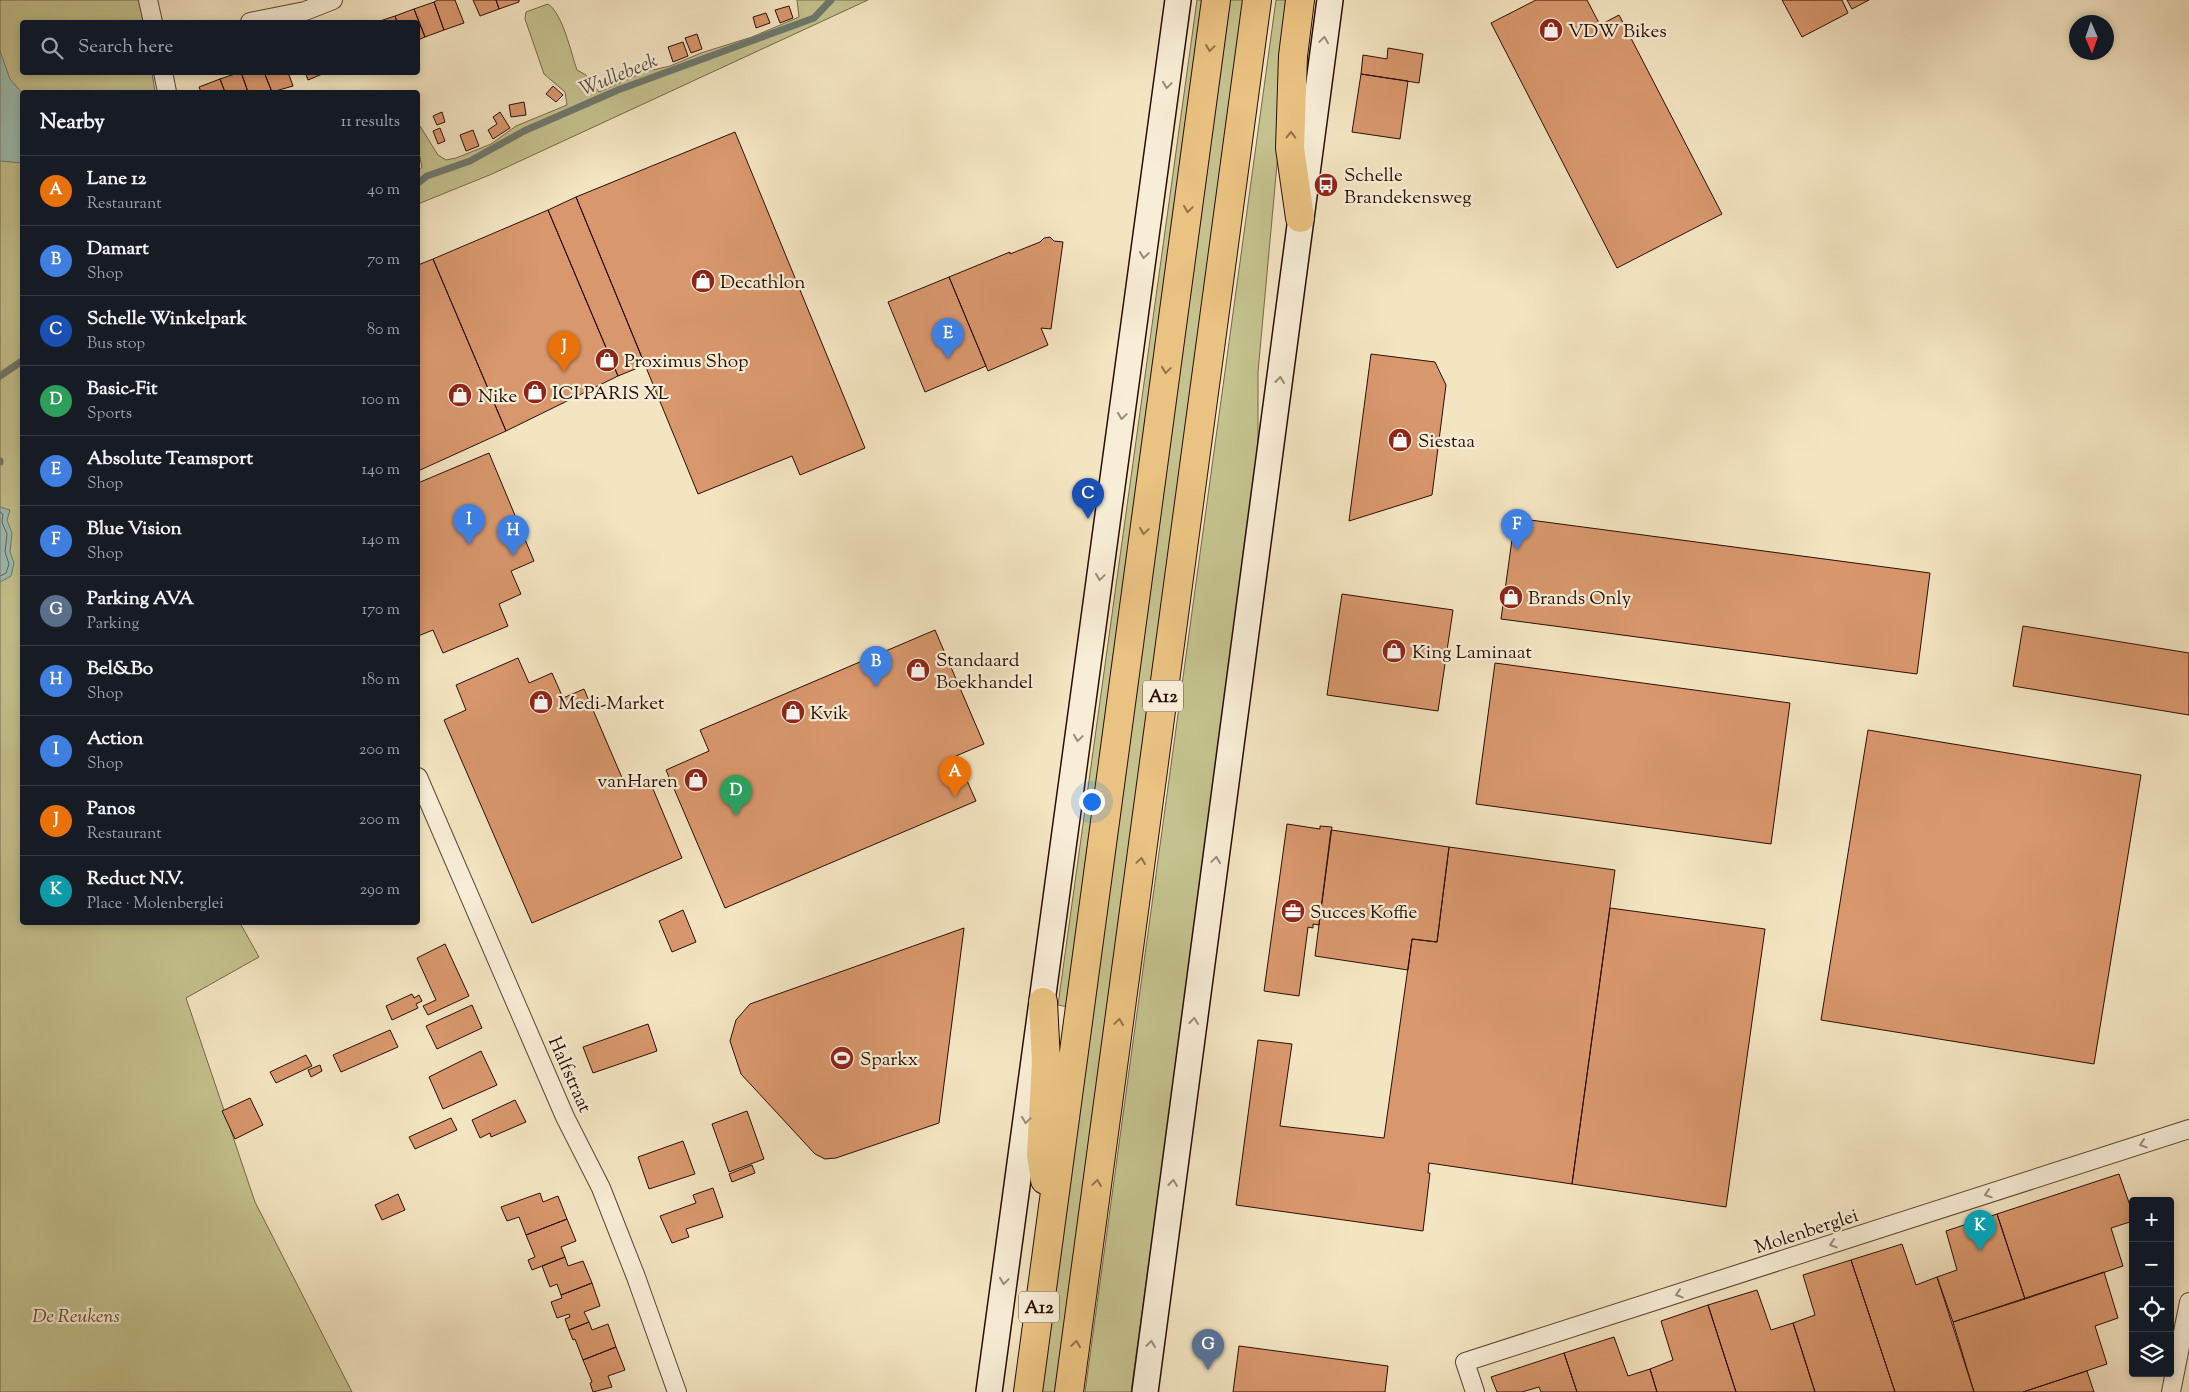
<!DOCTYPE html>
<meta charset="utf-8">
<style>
:root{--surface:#171b24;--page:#242831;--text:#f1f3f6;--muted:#9ea1a6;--line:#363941;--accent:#2563eb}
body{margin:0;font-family:"Sorts Mill Goudy",serif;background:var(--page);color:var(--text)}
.controls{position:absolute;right:15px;bottom:15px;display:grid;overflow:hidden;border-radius:5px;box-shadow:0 2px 8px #0003}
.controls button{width:45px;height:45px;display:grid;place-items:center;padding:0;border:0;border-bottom:1px solid var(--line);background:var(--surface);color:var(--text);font:25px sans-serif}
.compass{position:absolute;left:2069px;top:15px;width:45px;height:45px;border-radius:50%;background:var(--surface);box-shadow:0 2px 8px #0003;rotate:178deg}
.you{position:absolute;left:1091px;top:801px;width:18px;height:18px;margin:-12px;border:4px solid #fff;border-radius:50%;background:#1a73e8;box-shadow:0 0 0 8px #1a73e833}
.badge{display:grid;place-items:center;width:32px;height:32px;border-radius:50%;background:var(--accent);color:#fff;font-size:16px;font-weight:700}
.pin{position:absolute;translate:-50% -41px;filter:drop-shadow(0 1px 2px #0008)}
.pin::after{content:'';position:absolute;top:26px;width:18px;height:15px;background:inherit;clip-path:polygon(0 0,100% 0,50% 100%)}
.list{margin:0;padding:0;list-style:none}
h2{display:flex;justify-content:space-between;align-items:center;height:65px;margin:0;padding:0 20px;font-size:21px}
h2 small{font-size:16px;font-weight:400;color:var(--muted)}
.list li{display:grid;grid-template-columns:32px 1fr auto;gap:15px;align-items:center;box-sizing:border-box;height:70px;padding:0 20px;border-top:1px solid var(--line)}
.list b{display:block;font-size:19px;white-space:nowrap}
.list p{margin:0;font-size:16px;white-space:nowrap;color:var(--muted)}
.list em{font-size:16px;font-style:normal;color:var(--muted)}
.icon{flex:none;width:28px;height:28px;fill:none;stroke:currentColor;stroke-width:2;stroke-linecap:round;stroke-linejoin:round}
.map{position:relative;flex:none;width:2189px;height:1392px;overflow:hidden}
.search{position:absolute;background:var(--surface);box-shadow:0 2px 8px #0003;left:20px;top:20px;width:400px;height:55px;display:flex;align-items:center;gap:12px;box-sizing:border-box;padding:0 18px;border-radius:5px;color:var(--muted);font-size:19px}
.panel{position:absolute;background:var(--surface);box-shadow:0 2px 8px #0003;left:20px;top:90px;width:400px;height:835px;border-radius:5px}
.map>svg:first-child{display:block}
.green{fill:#c4c28e;stroke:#776848}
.water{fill:#9cbfb5;stroke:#6e786d}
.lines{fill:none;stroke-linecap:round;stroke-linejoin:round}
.shore{stroke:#63665c;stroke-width:1}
.stream{stroke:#6e786d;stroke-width:7}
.building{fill:#d9976d;stroke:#2a0e02}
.minor-casing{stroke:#5c4432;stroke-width:20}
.secondary-casing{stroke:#2a0e02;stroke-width:28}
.motorway-casing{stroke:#2a0e02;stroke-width:30}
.minor{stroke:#f8eed7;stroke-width:18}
.secondary{stroke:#f8eed7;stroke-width:25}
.motorway{stroke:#eac281;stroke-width:28}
.oneway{stroke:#9b8977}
.oneway2{stroke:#947148}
.labels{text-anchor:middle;stroke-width:4.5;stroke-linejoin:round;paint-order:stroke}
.shield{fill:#f8eed7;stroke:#685142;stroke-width:1}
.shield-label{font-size:18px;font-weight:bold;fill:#2a0e02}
.poi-label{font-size:19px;fill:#2a0e02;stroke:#f8eed7;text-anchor:start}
.street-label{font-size:19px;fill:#2a0e02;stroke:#f8eed7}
.park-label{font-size:19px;font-style:italic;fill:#604d33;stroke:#f8eed7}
.water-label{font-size:20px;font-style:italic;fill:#524c41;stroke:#f8eed7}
</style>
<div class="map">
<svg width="2189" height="1392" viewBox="0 0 2189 1392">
<rect width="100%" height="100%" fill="#f4e5c2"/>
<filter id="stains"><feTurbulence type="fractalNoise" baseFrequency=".004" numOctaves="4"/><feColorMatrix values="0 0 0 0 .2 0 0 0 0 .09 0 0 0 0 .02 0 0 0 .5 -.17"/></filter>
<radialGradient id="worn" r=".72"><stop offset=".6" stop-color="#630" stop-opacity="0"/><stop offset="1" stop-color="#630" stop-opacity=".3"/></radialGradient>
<path class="green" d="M0 0H140L143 22H22V72L152 73 155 92H22V922L240 923 259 957 186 998 255 1202 352 1392H0Z
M797 0H868L492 174 418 204V171L422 167 418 149V126H420L438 155 446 160 456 158 491 144 516 126 567 105 565 92 544 74 525 19 526 12 548 4C563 14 571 53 577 70L586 75 599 92 644 72 670 66 701 53 752 37 799 17Z
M1197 0H1203L1068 1007 1058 1005Z
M1229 0H1245L1057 1392H1040Z
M1276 0H1292L1258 372V473L1131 1392H1085Z"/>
<path class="water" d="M0 51 10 79 22 93V163L0 161Z
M0 507 10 510 7 520 12 533 10 552 14 563 11 576 0 582Z"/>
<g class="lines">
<path class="shore" d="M0 512 3 514 2 522 7 534 5 552 9 564 6 573 0 576"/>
<path class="stream" d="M418 183 427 176 470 161 524 131 618 90 814 18 831 0
M0 376 22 361
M0 461V462"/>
</g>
<path class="building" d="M438 0H455L464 23 444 30 434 2Z
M473 0H496L499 9 480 16Z
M496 0H519V2L499 9Z
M1536 0H1587L1600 25 1619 15 1722 214 1617 268 1491 23Z
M1782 0H1842L1848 13 1802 37Z
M1847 0H1869L1852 9Z
M434 2 444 30 425 37 414 9Z
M789 6 793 18 780 23 775 10Z
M414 9 425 37 418 40V22H397L395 16Z
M766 13 770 23 756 28 753 17Z
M395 16 397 22H377Z
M697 34 702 49 691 53 685 38Z
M683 42 688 56 673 62 668 47Z
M1388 48 1423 54 1419 83 1361 74 1363 55 1387 59Z
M241 72H264L272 92H248Z
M241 72 248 92H225L220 79Z
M264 72H288L293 86 272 92Z
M305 72H327L308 80Z
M1361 74 1408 81 1400 139 1352 132Z
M220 79 225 92H201L199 87Z
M553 86 563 95 556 102 546 94Z
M524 102 526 115 511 117 509 105Z
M442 112 445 122 437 125 433 116Z
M500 112 510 128 493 139 488 130 497 124 493 117Z
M440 128 445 141 438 144 433 131Z
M473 130 479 146 466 151 460 135Z
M735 132 865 448 800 475 792 456 698 494 576 197Z
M576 197 645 365 618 376 548 210Z
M548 210 618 376 506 431 433 259Z
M1050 237 1054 241 1063 242 1051 329 1041 328 1048 345 988 371 949 277 1010 252V254L1040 242 1044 238Z
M433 259 506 431 418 471V265Z
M949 277 986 366 925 392 888 302Z
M1371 354 1435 362 1446 385 1432 495 1349 521Z
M489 453 534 561 511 571 521 594 499 604 508 626 443 653 433 630 418 636V483Z
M1515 518 1930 573 1917 674 1501 619Z
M1342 594 1453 610 1438 711 1327 695Z
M2023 626 2189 653V715L2013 686Z
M935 630 984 744 956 756 976 801 725 908 666 770 709 751 700 730Z
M518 658 529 683 552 673 563 698 584 689 626 787 648 777 682 858 532 923 444 720 466 710 456 685Z
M1495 663 1790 703 1771 844 1476 804Z
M1868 730 2141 775 2094 1064 1821 1020Z
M1287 824 1320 829V826L1332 827 1319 925 1313 924V928L1308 927 1299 996 1264 991Z
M1331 830 1449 847 1437 942 1412 939 1408 970 1315 956Z
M1449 847 1615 870 1572 1184 1429 1163 1428 1173H1430L1423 1231 1236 1205 1258 1040 1292 1044 1280 1126 1384 1138 1412 939 1437 942Z
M1610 908 1765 929 1726 1207 1572 1184Z
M683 910 696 942 672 952 659 921Z
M964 928 939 1123 836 1158 825 1159 815 1154 741 1074 730 1041 736 1020 750 1004Z
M445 944 469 996 428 1015 423 1006 436 1000 417 958Z
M412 994 414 998 419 995 422 1001 416 1004 418 1008 392 1020 386 1006Z
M472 1005 482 1028 437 1049 426 1026Z
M648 1024 657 1051 593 1073 583 1047Z
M390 1030 398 1047 341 1072 333 1055Z
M481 1051 497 1085 443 1109 429 1077Z
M306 1055 312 1066 276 1083 270 1072Z
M320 1065 322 1071 311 1077 308 1070Z
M250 1098 263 1125 235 1139 222 1111Z
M515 1100 526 1122 491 1137 490 1133 480 1138 472 1120Z
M747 1111 764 1159 729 1172 712 1124Z
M451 1118 457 1130 415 1149 409 1137Z
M683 1141 695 1174 649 1189 638 1157Z
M752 1165 755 1173 732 1182 729 1174Z
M2119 1174 2133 1214V1221L2111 1228 2123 1266 2025 1299 1997 1214Z
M713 1188 723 1217 686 1229 689 1237 672 1243 660 1216 696 1203 693 1195Z
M540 1193 543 1202 558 1196 567 1219 526 1235 519 1217 507 1221 501 1207Z
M398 1194 405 1210 382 1220 375 1205Z
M1997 1214 2025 1299 1953 1322 1937 1277 1957 1270 1946 1231Z
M567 1219 576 1241 561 1247 565 1257 532 1270 528 1260 535 1257 526 1235Z
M1902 1244 1916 1285 1937 1277 1974 1392H1895L1851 1260Z
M565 1257 568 1266 583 1261 592 1283 561 1295 557 1284 550 1287 542 1266Z
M1851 1260 1895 1392H1815L1793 1323 1815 1315 1803 1275Z
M2104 1272 2118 1318 2095 1326 2107 1364 2023 1392H1974L1953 1322Z
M592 1283 600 1306 584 1312 589 1322 569 1330 565 1319 570 1317 569 1314 557 1318 551 1302 562 1298 561 1295Z
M1757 1290 1771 1330 1793 1323 1815 1392H1736L1708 1305Z
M1708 1305 1736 1392H1657L1650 1369 1673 1360 1661 1321Z
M589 1322 592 1330 608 1324 616 1347 583 1360 575 1339 573 1340 569 1330Z
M1614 1337 1628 1376 1650 1369 1657 1392H1577L1564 1353Z
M1239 1346 1388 1366 1385 1392H1233Z
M616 1347 625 1370 608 1376 612 1387 593 1392 590 1383 592 1382 583 1360Z
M1564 1353 1577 1392H1541L1539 1387 1522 1392H1497L1491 1377Z
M2087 1371 2094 1392H2023Z"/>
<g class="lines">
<g class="minor-casing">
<path id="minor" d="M148 0 153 22
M250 22 305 11 333 0
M163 72 167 92
M418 777 565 1117 601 1188 636 1277 677 1392
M1475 1392 1465 1362 2189 1129
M2171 1392 2189 1302"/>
</g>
<g class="secondary-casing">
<path id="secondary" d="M989 1392 1178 0
M1145 1392 1330 0"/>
</g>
<g class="motorway-casing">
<path id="motorway" d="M1300 218 1290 148 1293 56 1300 0
M1043 1002 1046 1061 1041 1155 1045 1180
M1028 1392 1216 0
M1069 1392 1257 0"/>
</g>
<use href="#minor" class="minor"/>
<use href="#secondary" class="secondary"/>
<use href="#motorway" class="motorway"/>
</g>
<defs><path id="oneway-chevron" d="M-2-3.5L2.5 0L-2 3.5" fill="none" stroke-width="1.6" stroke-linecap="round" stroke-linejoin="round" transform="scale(1.25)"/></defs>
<g class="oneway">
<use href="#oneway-chevron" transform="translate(1324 40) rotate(-82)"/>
<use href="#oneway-chevron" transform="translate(1167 85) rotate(98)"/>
<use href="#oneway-chevron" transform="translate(1144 255) rotate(98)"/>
<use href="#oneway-chevron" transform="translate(1280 380) rotate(-83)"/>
<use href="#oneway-chevron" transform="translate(1122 416) rotate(98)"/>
<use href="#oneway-chevron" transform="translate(1100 577) rotate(98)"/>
<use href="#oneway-chevron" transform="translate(1078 738) rotate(98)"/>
<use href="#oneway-chevron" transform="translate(1216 860) rotate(-82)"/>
<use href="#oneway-chevron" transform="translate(1194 1021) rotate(-83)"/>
<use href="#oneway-chevron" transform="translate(1026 1120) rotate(98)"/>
<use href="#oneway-chevron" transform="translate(2143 1144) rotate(162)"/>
<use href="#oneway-chevron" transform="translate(1173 1183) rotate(-83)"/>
<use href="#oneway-chevron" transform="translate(1988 1194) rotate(162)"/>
<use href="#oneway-chevron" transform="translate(1833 1244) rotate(162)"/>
<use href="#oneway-chevron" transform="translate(1004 1281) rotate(98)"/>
<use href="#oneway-chevron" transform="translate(1679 1294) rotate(162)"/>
<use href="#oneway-chevron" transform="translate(1151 1344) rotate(-82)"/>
</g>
<g class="oneway2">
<use href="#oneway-chevron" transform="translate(1210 48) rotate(98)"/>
<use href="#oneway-chevron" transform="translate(1291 135) rotate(-89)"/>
<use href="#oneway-chevron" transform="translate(1188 209) rotate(98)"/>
<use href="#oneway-chevron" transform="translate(1166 370) rotate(98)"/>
<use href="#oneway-chevron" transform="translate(1144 531) rotate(98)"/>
<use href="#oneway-chevron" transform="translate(1141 861) rotate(-82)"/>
<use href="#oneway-chevron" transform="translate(1119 1022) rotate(-82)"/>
<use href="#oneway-chevron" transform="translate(1097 1183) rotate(-82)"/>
<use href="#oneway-chevron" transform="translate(1076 1344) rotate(-82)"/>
</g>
<defs>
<g id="shop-disc" transform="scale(1.25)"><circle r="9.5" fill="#8f2418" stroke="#f8eed7"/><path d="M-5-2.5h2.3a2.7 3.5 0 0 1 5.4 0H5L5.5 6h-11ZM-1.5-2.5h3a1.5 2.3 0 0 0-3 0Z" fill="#fff"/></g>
<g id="bus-disc" transform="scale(1.25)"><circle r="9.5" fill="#8f2418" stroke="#f8eed7"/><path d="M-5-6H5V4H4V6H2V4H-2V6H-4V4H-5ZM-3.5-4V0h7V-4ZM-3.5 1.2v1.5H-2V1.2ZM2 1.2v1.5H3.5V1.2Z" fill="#fff"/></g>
<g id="office-disc" transform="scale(1.25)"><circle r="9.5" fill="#8f2418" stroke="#f8eed7"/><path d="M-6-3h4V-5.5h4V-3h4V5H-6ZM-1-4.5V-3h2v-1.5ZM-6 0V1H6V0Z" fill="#fff"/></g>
<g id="stadium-disc" transform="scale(1.25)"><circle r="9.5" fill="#8f2418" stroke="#f8eed7"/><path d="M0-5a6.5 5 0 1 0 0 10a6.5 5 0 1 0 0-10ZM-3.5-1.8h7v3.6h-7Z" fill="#fff"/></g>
</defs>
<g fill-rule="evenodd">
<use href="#shop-disc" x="1551" y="30"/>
<use href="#bus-disc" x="1326" y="185"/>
<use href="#shop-disc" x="703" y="281"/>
<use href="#shop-disc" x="607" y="360"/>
<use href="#shop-disc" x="535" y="392"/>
<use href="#shop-disc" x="460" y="395"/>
<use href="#shop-disc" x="1400" y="440"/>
<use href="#shop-disc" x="1511" y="597"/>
<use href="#shop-disc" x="1394" y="651"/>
<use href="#shop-disc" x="918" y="670"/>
<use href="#shop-disc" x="541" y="702"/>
<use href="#shop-disc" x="793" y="712"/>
<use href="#shop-disc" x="696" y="780"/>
<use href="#office-disc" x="1293" y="911"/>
<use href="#stadium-disc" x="842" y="1058"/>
</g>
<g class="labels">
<g class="shield">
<rect x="1143" y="680.5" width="40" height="31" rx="4"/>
<rect x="1019" y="1291.5" width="40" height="31" rx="4"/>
</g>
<g class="shield-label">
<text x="1163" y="702">A12</text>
<text x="1039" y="1313">A12</text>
</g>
<g class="poi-label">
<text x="1568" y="37">VDW Bikes</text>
<text x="1344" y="181">Schelle<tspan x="1344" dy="22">Brandekensweg</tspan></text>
<text x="720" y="288">Decathlon</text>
<text x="624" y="367">Proximus Shop</text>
<text x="552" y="399">ICI PARIS XL</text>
<text x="478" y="402">Nike</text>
<text x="1418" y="447">Siestaa</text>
<text x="1528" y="604">Brands Only</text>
<text x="1412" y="658">King Laminaat</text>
<text x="936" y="666">Standaard<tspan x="936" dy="22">Boekhandel</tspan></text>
<text x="558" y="709">Medi-Market</text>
<text x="810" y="719">Kvik</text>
<text x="678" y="787" text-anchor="end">vanHaren</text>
<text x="1310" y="918">Succes Koffie</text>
<text x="860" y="1065">Sparkx</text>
</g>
<g class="street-label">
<text transform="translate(571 1074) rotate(66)" y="7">Halfstraat</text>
<text transform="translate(1806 1230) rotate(-18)" y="7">Molenberglei</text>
</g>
<g class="park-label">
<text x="76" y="1322">De Reukens</text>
</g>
<g class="water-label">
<text transform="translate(618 74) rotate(-22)" y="7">Wullebeek</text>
</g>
</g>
<rect width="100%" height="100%" filter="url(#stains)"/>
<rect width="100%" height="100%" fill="url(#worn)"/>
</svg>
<div class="controls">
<button>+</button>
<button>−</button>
<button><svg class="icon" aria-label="locate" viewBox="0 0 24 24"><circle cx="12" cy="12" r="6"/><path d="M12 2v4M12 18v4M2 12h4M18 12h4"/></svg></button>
<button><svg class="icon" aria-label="layers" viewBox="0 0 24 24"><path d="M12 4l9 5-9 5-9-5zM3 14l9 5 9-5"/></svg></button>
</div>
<svg class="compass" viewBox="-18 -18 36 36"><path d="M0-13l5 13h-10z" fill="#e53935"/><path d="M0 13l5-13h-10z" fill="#9ea1a6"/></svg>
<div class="you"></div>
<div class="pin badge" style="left:955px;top:797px;background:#e8710a">A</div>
<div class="pin badge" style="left:876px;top:687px;background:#3f7fe0">B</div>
<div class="pin badge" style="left:1088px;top:519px;background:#1a4fb4">C</div>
<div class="pin badge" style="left:736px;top:816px;background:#2e9e5b">D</div>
<div class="pin badge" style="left:948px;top:359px;background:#3f7fe0">E</div>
<div class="pin badge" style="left:1517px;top:550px;background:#3f7fe0">F</div>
<div class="pin badge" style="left:1208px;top:1370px;background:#5c6f8a">G</div>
<div class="pin badge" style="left:513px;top:556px;background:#3f7fe0">H</div>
<div class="pin badge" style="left:469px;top:545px;background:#3f7fe0">I</div>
<div class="pin badge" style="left:564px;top:372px;background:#e8710a">J</div>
<div class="pin badge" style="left:1980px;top:1251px;background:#0f9aa8">K</div>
<div class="search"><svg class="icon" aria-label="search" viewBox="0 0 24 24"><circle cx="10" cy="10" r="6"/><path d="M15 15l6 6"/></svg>Search here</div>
<section class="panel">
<h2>Nearby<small>11 results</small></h2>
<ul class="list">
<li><span class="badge" style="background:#e8710a">A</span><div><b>Lane 12</b><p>Restaurant</p></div><em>40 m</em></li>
<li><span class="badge" style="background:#3f7fe0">B</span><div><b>Damart</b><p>Shop</p></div><em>70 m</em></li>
<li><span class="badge" style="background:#1a4fb4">C</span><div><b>Schelle Winkelpark</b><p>Bus stop</p></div><em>80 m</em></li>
<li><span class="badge" style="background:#2e9e5b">D</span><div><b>Basic-Fit</b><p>Sports</p></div><em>100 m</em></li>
<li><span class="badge" style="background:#3f7fe0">E</span><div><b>Absolute Teamsport</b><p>Shop</p></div><em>140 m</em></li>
<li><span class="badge" style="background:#3f7fe0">F</span><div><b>Blue Vision</b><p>Shop</p></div><em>140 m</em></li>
<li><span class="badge" style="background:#5c6f8a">G</span><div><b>Parking AVA</b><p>Parking</p></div><em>170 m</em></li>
<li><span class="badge" style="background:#3f7fe0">H</span><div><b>Bel&amp;Bo</b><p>Shop</p></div><em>180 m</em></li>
<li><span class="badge" style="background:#3f7fe0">I</span><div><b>Action</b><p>Shop</p></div><em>200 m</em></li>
<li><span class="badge" style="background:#e8710a">J</span><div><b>Panos</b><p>Restaurant</p></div><em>200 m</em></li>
<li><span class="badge" style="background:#0f9aa8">K</span><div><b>Reduct N.V.</b><p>Place · Molenberglei</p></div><em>290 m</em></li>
</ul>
</section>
</div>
